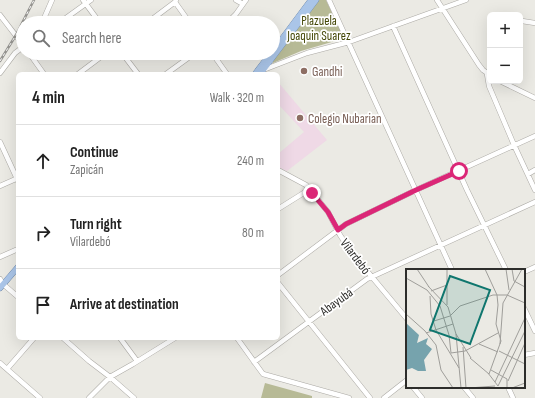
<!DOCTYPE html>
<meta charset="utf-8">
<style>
:root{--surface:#fff;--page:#f2f2f2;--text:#222;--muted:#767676;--line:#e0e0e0}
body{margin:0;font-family:"Sofia Sans Condensed",sans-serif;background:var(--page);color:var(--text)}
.controls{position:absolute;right:12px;top:12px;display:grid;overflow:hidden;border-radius:6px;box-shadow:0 4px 16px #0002}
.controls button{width:36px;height:36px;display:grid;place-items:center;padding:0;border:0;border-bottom:1px solid var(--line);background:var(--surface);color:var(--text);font:20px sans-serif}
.stop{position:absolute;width:12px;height:12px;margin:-9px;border:3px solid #db2777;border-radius:50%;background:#fff}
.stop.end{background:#db2777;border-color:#fff;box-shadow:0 1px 4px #0008}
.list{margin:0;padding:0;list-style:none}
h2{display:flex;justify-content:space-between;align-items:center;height:52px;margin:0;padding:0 16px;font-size:17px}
h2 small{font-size:13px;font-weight:400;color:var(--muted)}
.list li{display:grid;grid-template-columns:26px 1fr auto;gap:12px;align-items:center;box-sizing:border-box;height:72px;padding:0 16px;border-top:1px solid var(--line)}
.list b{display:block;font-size:15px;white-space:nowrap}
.list p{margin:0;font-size:13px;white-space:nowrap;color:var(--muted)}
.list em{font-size:13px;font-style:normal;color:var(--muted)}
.icon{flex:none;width:22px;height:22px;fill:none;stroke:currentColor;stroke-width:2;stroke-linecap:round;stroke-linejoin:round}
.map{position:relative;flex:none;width:535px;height:398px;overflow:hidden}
.search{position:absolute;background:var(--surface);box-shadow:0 4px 16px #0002;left:16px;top:16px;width:264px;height:44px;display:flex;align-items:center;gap:10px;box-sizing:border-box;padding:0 14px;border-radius:22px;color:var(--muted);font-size:15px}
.panel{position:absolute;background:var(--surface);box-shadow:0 4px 16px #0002;left:16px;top:72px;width:264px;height:268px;border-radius:6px}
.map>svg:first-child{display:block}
.education{fill:#efd9e6}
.green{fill:#b7ba96}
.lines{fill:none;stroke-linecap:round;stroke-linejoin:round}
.minor-casing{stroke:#acaaa5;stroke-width:5.5}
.major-casing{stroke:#5a779b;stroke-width:6}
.minor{stroke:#fff;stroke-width:4.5}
.major{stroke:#aac5e8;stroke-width:5.5}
.rail-casing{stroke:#959490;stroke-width:2.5}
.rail{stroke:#fff;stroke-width:1;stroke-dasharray:3;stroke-linecap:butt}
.route{stroke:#db2777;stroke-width:5}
.education-dot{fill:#8d6e63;stroke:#fff;stroke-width:1.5}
.labels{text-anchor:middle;stroke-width:3.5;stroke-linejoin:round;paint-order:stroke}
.park-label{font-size:13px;fill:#434605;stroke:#fff}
.education-label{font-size:13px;fill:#785e54;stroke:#fff;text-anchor:start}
.street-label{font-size:13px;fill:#2d2d2b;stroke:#fff}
.inset-road{fill:none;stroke:#9f9e9a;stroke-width:1}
.view{fill:#0f766e;fill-opacity:0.15;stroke:#0f766e;stroke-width:2}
.inset-edge{fill:none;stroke:#2d2d2b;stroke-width:2}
</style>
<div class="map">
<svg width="535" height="398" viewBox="0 0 535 398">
<rect width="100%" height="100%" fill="#ebeae4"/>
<path class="education" d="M278 82 327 140 287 171 278 167V154L304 132 278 104Z"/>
<path class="green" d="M319 0H326L343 36 342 39 301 51 273 63V61Z
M265 383 312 396V398H261Z"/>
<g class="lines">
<g class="minor-casing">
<path id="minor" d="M83 0 100 23
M236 0 243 4
M329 0 452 270
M437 0 479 65 483 70 490 75
M175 2 190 23
M0 15 23 45
M522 21 535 23
M42 23 52 0
M59 23 91 0
M147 23 175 2 176 0
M227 23 236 14 246 0
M393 26 467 190 506 270
M29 53 44 74
M122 53 138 74
M212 53 227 74
M263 70 307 53 349 42 466 0
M0 73 15 53 23 47
M78 74 106 53
M166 74 195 53
M487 74 489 86 514 145 535 190
M500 81 535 98
M0 142 18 181
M278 170 306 185 328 212 340 235 352 253 407 319
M528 174 535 170
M0 186 18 178
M278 209 310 189
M0 257 18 249
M524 272 535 267
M278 275 346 224 416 190 535 136
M0 279 3 284 18 297
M278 283 370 398
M524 308 535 331
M63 338 89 361 110 377 134 398
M120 338 137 361
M237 338 263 374 349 398
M524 355 535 353
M254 362 367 279 535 202
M0 363 40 398
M7 369 34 338
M413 387 422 398
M464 387 473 398
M508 387 513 398
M89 398 110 377 133 364 175 338
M384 398 407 380"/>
</g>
<g class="major-casing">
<path id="major" d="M273 51 311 0
M255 74 271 53
M260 74 316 0
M0 288 18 267"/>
</g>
<use href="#minor" class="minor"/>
<use href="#major" class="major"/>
<g class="rail-casing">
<path id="rail" d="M0 61 16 35 34 0"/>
</g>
<use href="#rail" class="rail"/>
</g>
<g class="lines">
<path class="route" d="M312 193 328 212 338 230 346 224 416 190 459 171"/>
</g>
<g class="education-dot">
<circle cx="304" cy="71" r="4"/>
<circle cx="300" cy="118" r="4"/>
</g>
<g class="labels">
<g class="park-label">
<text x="319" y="25">Plazuela<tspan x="319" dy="15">Joaquin Suarez</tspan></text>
</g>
<g class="education-label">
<text x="312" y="76">Gandhi</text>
<text x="308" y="123">Colegio Nubarian</text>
</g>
<g class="street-label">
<text transform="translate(356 256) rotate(53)" y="5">Vilardebó</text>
<text transform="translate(336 301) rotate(-36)" y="5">Abayubá</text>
</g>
</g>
<g transform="translate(406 269)">
<rect width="119" height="119" fill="#ebeae4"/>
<path d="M0 54 13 66 11 74 22 69 20 75 26 80 18 91 20 102H12L6 99 0 101Z" fill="#76a3ad"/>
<path class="inset-road" d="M11 0 23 18M79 0 91 26 92 36 90 55 95 72M100 0 103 21M106 0 108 12 119 18M0 9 21 21 34 37 43 66 45 84M22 17 42 38 50 65 65 89M25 22 41 16M24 27 25 45 30 61 53 99M41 36V0M0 45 19 62 30 76 35 101 47 119M28 52 44 47 54 37 87 26H101L119 34M20 64 47 55M50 65 55 119M73 75 92 83M94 75 97 34 116 0M57 78 60 119M93 82 119 95M45 84 59 82 92 64M64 89 83 105M85 101 101 110V119M82 104 92 117M83 105 95 72M102 112 119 74M89 113 119 49M92 117 119 62M63 119 89 117M106 119 119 114"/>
<path class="view" d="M44 7 84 21 64 75 24 61Z"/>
<rect width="119" height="119" class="inset-edge"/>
</g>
</svg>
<div class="controls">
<button>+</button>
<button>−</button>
</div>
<div class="stop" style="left:459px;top:171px"></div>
<div class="stop end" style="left:312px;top:193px"></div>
<div class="search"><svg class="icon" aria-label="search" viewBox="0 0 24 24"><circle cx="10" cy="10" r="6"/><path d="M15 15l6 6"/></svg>Search here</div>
<section class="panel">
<h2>4 min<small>Walk · 320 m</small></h2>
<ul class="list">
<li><svg class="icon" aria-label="ahead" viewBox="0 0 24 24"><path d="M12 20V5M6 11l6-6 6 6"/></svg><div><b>Continue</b><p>Zapicán</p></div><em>240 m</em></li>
<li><svg class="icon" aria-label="right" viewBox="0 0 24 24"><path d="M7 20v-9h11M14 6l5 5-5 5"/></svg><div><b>Turn right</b><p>Vilardebó</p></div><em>80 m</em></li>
<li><svg class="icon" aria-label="arrive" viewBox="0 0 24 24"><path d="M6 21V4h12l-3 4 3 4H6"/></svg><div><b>Arrive at destination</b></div></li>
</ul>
</section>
</div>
